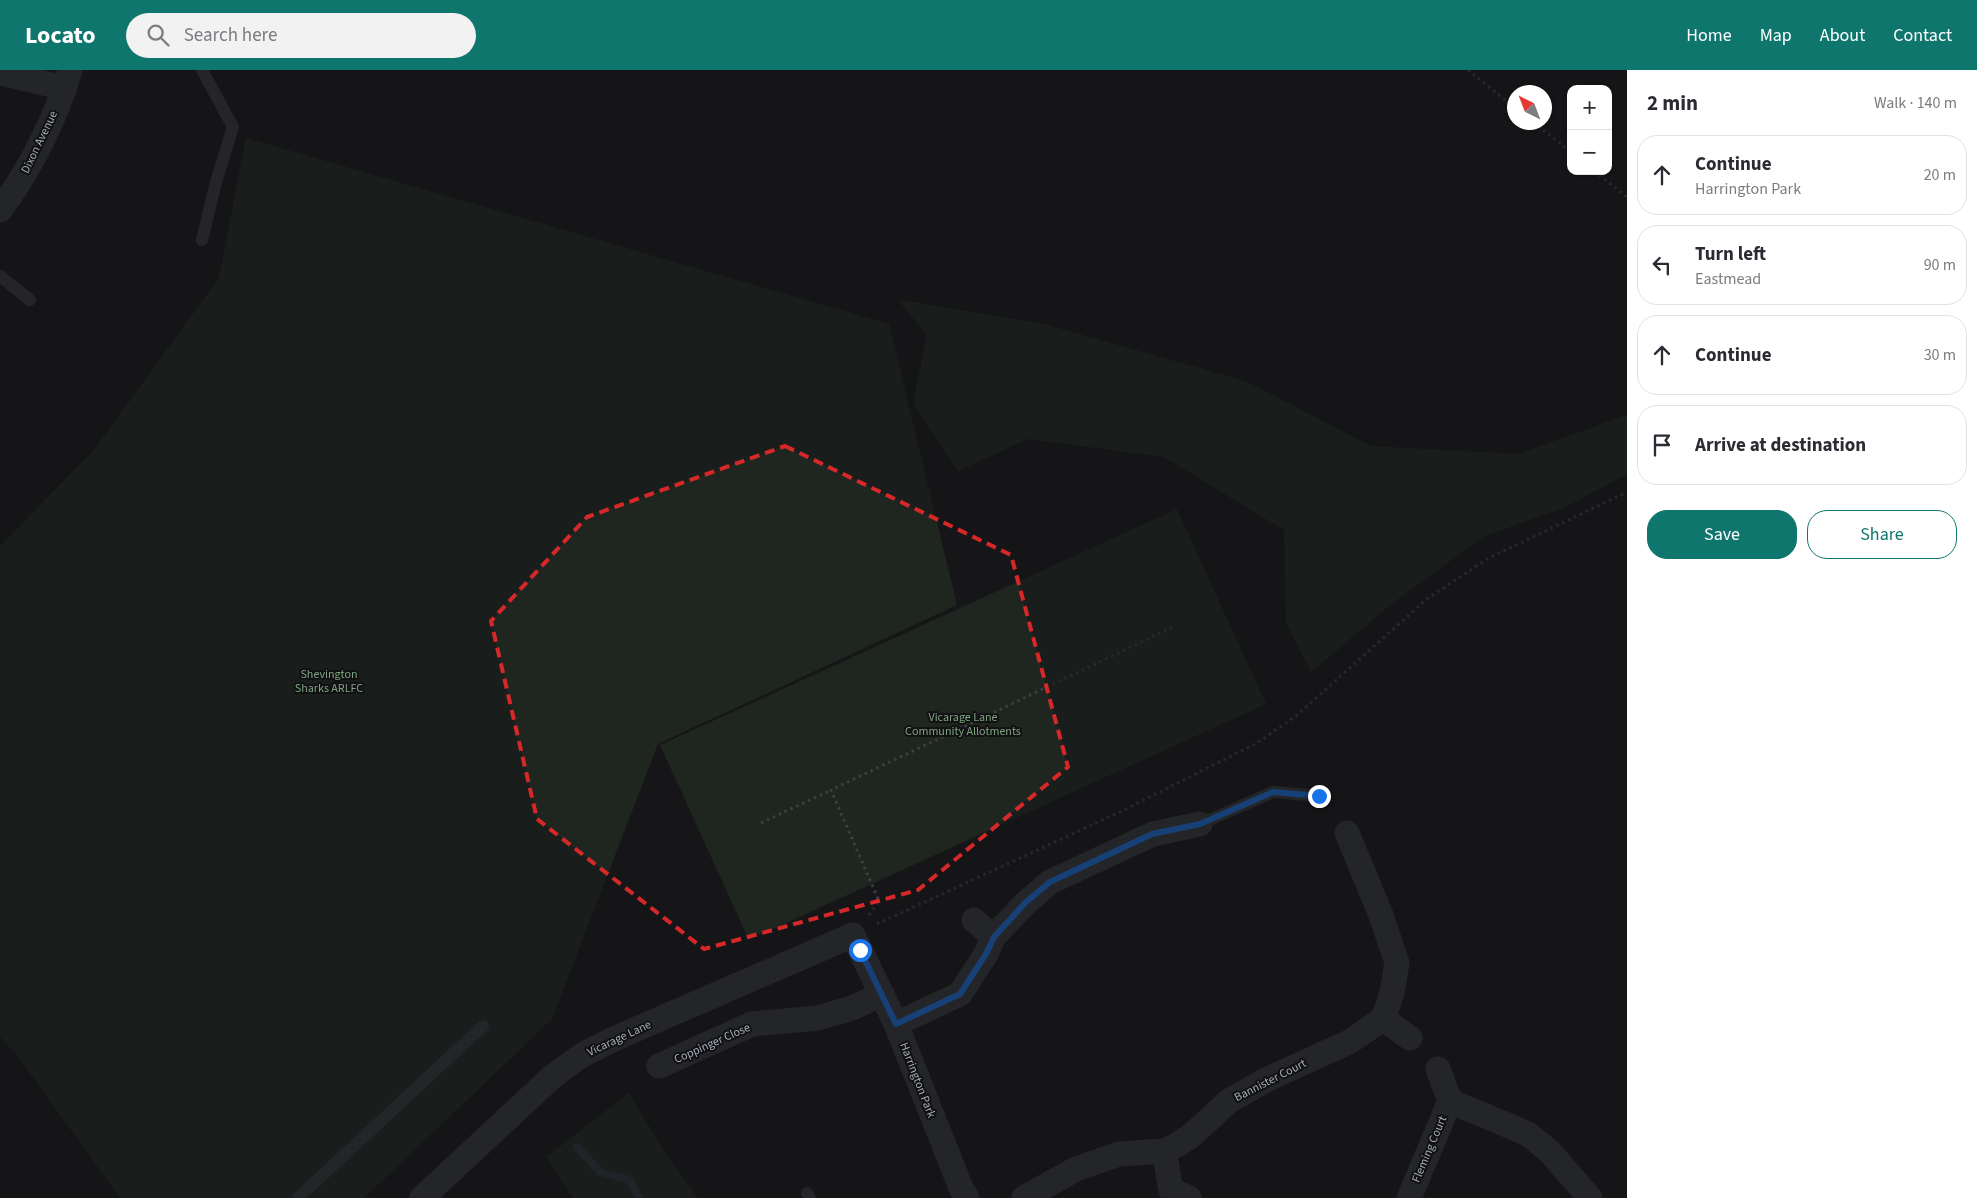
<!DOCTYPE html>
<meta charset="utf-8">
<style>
:root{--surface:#fff;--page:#f2f2f3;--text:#2b2b33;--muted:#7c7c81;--line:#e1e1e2;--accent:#0f766e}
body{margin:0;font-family:"Source Sans 3",sans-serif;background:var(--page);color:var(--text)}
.controls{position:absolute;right:15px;top:15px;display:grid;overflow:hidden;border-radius:10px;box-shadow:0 1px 4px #0004}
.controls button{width:45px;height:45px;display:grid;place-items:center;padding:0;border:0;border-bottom:1px solid var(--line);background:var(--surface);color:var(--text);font:25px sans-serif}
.compass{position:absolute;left:1507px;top:15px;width:45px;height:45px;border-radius:50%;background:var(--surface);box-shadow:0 1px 4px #0004;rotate:318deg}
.stop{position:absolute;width:15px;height:15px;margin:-11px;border:4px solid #1a73e8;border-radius:50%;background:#fff}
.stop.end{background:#1a73e8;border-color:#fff;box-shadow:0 1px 5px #0008}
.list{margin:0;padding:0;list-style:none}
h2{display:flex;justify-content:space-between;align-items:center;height:65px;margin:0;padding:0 20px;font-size:21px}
h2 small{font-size:16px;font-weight:400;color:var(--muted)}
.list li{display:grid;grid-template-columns:32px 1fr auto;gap:15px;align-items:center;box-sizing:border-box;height:80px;margin:0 10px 10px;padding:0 10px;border:1px solid var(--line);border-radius:20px}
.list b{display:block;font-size:19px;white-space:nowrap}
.list p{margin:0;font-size:16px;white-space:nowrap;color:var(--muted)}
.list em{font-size:16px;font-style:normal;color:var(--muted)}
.actions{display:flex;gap:10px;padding:15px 20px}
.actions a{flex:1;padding:11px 0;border:1px solid var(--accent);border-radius:20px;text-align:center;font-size:18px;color:var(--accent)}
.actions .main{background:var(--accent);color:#fff}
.icon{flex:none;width:28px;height:28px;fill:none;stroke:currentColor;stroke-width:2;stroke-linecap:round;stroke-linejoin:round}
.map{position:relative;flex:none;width:1627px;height:1128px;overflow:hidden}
header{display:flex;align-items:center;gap:30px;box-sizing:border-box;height:70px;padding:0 25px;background:var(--accent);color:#fff}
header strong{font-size:24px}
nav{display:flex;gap:28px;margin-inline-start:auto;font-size:18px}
.search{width:350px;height:45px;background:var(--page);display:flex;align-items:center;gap:12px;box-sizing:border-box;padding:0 18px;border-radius:28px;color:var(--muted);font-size:19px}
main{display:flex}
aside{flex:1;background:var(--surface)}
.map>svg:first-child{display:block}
.green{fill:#1e261f}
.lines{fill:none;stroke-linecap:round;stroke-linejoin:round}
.stream{stroke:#2c353c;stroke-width:8}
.path{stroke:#3d3f44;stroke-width:3;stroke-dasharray:2.5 4;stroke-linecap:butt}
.lane{stroke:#37383d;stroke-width:12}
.street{stroke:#37383d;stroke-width:25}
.route{stroke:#1a73e8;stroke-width:6}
.marked{fill:none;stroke:#d62828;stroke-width:4;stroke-dasharray:10 6;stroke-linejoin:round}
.labels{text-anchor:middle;stroke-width:4;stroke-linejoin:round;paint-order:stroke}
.street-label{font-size:12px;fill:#a8adb8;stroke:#111113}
.park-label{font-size:12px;fill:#7fa381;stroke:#111113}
</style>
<header>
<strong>Locato</strong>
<div class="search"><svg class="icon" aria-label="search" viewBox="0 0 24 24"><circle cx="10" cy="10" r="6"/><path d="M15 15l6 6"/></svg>Search here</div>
<nav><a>Home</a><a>Map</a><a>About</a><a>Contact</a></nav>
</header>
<main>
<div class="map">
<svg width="1627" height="1128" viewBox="0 0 1627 1128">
<rect width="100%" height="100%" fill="#161618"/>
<path class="green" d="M246 68 889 254 957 535 658 674 552 949 364 1128H120L17 985 0 967V476L93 381 219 208Z
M897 229 1044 254 1248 312 1371 376 1518 384 1627 345V404L1568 436 1483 467 1394 532 1311 602 1286 553 1284 460 1164 387 1028 369 958 401 913 334 927 265Z
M1177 439 1266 634 749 870 660 675Z
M629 1023 666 1084 698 1128H573L546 1087Z"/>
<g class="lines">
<path class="stream" d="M577 1077 600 1102 630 1110 639 1128"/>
<path class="path" d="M1468 0 1514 37
M1533 52 1571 82
M1594 101 1627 127
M761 753 831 720
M869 845 879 831 831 720 1173 557
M877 854 1120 742 1257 673 1296 646 1428 528 1489 488 1627 422"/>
<path class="lane" d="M202 170 216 112 233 57 202 0
M0 206 30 230
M1200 754 1273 722 1319 726
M807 1123 810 1128
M298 1128 483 956"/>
<path class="street" d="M0 3 65 18
M0 140C29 101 57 47 70 0
M1347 763 1381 845 1397 893 1392 923 1383 949
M974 850 993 867
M1383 949 1410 968
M896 954 960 924 986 884 993 867 1027 832 1050 812 1153 764 1200 754
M659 996 752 954 818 948 852 938 882 924
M1438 999 1450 1031 1528 1064 1549 1081 1590 1128
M1164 1081 1171 1120 1189 1128
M422 1128 552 1007 582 985 616 968 853 865 896 954 961 1118 967 1128
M1024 1128 1076 1099 1119 1084 1164 1081 1177 1075 1192 1065 1229 1031 1268 1009 1349 972 1383 949
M1409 1128 1450 1031"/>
</g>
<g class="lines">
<path class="route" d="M860 880 896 954 960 924 986 884 994 867 1026 832 1050 812 1152 764 1200 754 1273 722 1319 726"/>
</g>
<path d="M0 0H1627V1128H0ZM785 376 1011 485 1068 697 918 820 704 879 537 749 491 551 587 447Z" fill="#161618" fill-opacity=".55" fill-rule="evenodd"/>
<path class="marked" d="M785 376 1011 485 1068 697 918 820 704 879 537 749 491 551 587 447Z"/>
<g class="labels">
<g class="street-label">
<text transform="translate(39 72) rotate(-64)" y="4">Dixon Avenue</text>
<text transform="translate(619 968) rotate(-25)" y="4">Vicarage Lane</text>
<text transform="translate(712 973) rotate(-24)" y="4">Coppinger Close</text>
<text transform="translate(918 1010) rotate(69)" y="4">Harrington Park</text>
<text transform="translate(1270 1010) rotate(-27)" y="4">Bannister Court</text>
<text transform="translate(1429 1079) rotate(-67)" y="4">Fleming Court</text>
</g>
<g class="park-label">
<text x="329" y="608">Shevington<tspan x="329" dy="14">Sharks ARLFC</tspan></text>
<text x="963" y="651">Vicarage Lane<tspan x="963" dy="14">Community Allotments</tspan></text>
</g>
</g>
</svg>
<div class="controls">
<button>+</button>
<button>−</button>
</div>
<svg class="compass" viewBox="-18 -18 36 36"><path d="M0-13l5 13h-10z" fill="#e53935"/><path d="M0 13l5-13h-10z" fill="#7c7c81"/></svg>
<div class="stop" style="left:860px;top:880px"></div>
<div class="stop end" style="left:1319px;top:726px"></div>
</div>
<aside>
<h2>2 min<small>Walk · 140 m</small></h2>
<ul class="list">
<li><svg class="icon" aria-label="ahead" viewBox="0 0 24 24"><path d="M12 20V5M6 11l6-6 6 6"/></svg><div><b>Continue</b><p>Harrington Park</p></div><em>20 m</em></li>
<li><svg class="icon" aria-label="left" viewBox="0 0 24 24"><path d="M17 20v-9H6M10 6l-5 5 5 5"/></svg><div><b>Turn left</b><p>Eastmead</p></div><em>90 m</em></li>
<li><svg class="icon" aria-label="ahead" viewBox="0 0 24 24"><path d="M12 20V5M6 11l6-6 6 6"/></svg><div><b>Continue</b></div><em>30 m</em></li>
<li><svg class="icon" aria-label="arrive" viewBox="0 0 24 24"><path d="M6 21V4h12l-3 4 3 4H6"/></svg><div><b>Arrive at destination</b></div></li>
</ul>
<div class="actions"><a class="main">Save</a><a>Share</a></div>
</aside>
</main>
